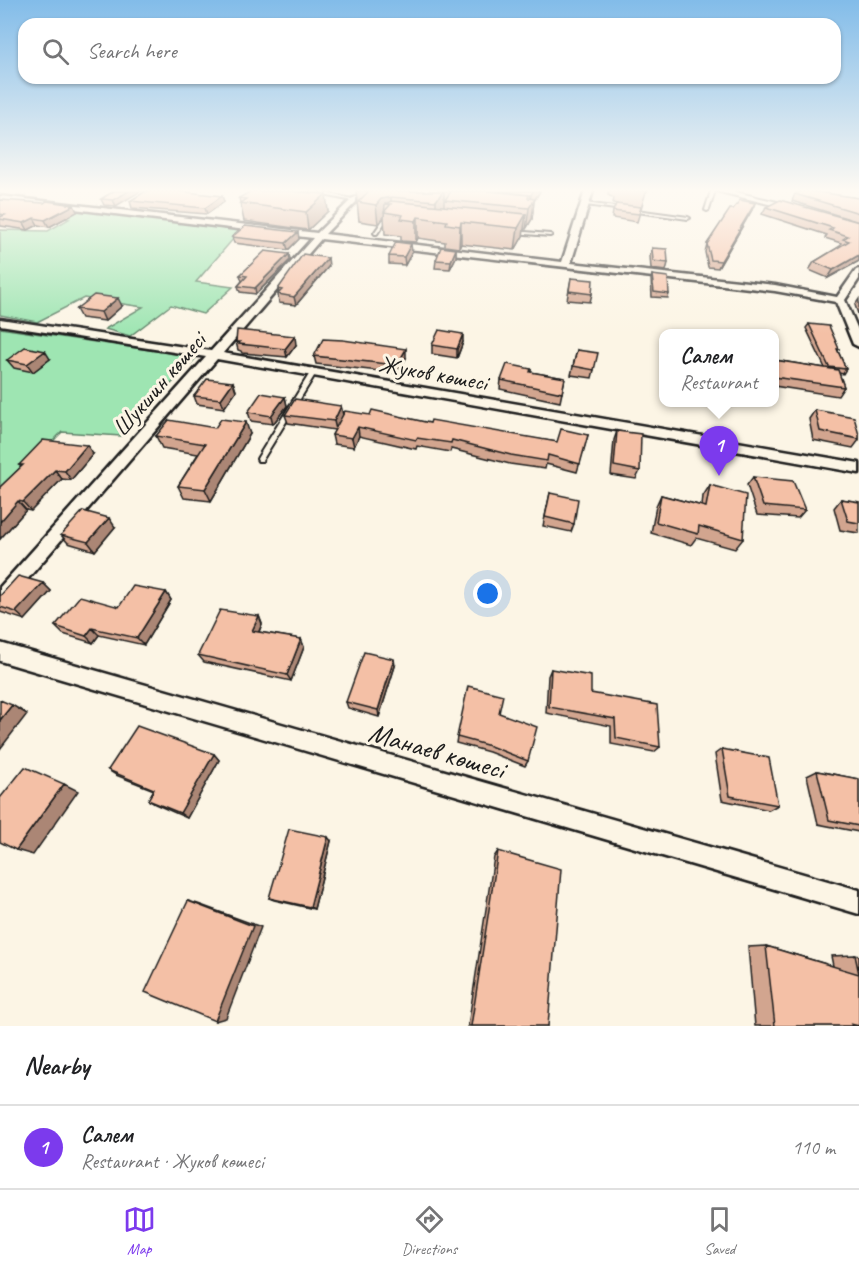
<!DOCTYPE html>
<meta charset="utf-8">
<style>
:root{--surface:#fff;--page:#f2f2f2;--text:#202124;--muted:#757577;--line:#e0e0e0;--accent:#7c3aed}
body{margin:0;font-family:Caveat,sans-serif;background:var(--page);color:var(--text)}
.you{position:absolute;left:488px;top:594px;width:21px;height:21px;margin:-15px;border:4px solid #fff;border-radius:50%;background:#1a73e8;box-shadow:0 0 0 9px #1a73e833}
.badge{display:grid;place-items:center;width:39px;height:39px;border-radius:50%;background:var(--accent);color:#fff;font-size:20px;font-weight:700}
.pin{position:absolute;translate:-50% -50px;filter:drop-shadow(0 2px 3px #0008)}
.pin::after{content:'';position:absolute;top:32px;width:21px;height:18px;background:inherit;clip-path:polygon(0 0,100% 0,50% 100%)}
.popup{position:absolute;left:659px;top:329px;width:120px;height:78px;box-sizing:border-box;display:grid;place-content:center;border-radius:12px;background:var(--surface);filter:drop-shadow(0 2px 4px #0005);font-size:20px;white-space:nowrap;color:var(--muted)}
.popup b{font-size:22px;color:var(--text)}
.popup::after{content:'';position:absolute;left:50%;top:100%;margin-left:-12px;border:12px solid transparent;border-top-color:var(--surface)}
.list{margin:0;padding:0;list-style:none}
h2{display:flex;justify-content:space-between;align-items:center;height:78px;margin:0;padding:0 24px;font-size:26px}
h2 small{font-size:20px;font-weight:400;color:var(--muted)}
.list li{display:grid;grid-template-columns:39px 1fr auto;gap:18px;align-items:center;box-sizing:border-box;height:84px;padding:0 24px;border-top:2px solid var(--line)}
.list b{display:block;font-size:22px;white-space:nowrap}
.list p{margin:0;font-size:20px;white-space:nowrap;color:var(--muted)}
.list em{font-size:20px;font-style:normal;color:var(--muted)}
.icon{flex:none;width:33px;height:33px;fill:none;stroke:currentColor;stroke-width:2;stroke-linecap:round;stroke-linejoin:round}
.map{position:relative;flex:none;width:859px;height:1026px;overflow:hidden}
.search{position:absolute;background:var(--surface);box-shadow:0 2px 4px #0004;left:18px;right:18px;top:18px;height:66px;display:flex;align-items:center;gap:15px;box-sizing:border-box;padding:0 21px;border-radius:18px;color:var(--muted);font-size:22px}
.sheet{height:162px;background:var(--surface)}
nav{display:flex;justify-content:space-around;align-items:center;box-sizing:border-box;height:84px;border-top:2px solid var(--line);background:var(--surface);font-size:16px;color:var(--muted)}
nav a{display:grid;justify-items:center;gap:3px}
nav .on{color:var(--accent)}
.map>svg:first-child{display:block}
.green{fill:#9ee5b2;stroke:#5d8067;stroke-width:1.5}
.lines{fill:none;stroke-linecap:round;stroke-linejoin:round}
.service-casing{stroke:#1c1c1c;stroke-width:4}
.minor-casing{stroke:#1c1c1c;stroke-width:5}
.tertiary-casing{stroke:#1c1c1c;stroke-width:4}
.service{fill:#fcf5e5;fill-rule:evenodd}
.minor{fill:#fcf5e5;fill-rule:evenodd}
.tertiary{fill:#fcf5e5;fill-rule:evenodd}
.wall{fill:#d2a58f;stroke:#1c1c1c;stroke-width:1.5}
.shaded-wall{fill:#ab8674;stroke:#1c1c1c;stroke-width:1.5}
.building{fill:#f4c0a6;stroke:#1c1c1c;stroke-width:1.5}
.labels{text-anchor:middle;stroke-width:6;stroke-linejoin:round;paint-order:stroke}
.street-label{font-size:24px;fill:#1c1c1c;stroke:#fcf5e5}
.near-street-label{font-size:28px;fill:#1c1c1c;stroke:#fcf5e5}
</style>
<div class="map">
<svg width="859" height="1026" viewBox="0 0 859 1026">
<rect width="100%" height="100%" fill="#fcf5e5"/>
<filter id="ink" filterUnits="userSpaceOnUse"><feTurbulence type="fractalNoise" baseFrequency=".0167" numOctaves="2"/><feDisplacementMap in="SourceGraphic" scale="12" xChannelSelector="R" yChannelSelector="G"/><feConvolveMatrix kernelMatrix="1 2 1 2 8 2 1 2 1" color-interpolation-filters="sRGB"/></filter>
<g filter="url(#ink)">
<path class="green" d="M74 208 240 231 196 282 233 287 203 314 171 305 130 336 105 329 143 307 84 298 37 322 0 315V230L48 231 69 219 57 217Z
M0 328 197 357 121 436 62 432 0 494Z"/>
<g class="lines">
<g class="service-casing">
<path id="service" d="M321 191H325L326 193 352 199 366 191H370L353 201 324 195Z
M711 191H715L709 210 707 211 705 210Z
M585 203 688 217 690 218 688 219 586 205H585Z
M392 218H393V220L385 222 377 234H375L374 233 383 220Z
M513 231 550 234 552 235 550 236 514 233 512 232Z
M313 371 316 373 262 461H258L257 459 258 457 310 373Z"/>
</g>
<g class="minor-casing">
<path id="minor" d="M585 191H593L571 263 775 285 837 297 856 270 859 269V279L845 300 859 332V347L853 344 836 302 775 291 321 239 223 353 859 463V473L217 359 6 604 0 606V587L206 357 0 325V319L211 351 313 238 0 200V196L317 233 353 198H356V202L325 234 562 262Z
M0 643 859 890V914L0 661Z"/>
</g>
<g class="tertiary-casing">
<path id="tertiary" d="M716 191H732L802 208 797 211Z"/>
</g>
<use href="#service" class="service"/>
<use href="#minor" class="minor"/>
<use href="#tertiary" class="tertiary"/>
</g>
<path class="wall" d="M114 191 116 206 104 205 101 199Z
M146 191H187L186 192 222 196 224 202 207 214 132 208 130 201Z
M311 191 308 192 328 211 308 230 244 221 239 198Z
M356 191H540L534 201 532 219 526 229H524L523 236 515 250 461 244 459 248 445 246V242L418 238 416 242 401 241V236L385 234 384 217 383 218 378 224 359 221Z
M608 191H648L646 192 637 222 612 218 613 211 617 204 613 203 614 198 608 195Z
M795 194 859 198V222L792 201Z
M0 200 77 212 49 227 38 225 28 230 1 226 0 224Z
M755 203 752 210 718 268 708 267 705 252 707 244 733 209Z
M766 207 859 222V261L828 278 809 270 814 262 839 247 841 243 825 238 827 235 762 214Z
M232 237 299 239 288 250 234 243Z
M652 248 668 263 666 271 651 269 650 256Z
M456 249V257L450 269 435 268 436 260Z
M412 252 405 265 389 264V256Z
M289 254 290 260 256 294 240 292 238 286 242 281 240 275Z
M329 266 296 305 279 303 278 294 279 293 278 289Z
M652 275 669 294 668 298 652 297 651 279Z
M571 278 592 294 590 302 567 300Z
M859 299V317L855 305Z
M122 306 105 321 81 318 76 309Z
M809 324 839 349 838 351 846 369 843 374 839 373 844 387 838 396 774 386V360L825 368 806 328Z
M236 342 296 345 287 357 242 353 241 351 238 350Z
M463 342 457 358 432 354V345Z
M577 350 594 370 592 378 571 375Z
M314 356 406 358 397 373 316 364Z
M50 359 33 372 14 368 7 360Z
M531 369V372L565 378 560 402 500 389 501 380Z
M233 382 236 391 224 408 197 404 194 396Z
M285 397 287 406 273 424 251 421 248 412Z
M341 406 343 415H370L430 423 557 442 588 435 577 472 546 464 545 469 510 464 451 449 450 452 417 446 416 449 359 436 354 447 334 444 332 435 335 430 288 423 285 415Z
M815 410 859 435V440L853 448 813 440 809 419Z
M617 431 640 471 636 479 611 475 614 440Z
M250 434 211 501 184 498 178 486 198 454 162 448 156 436Z
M93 454 71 480 62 479 31 511 26 510 0 539V487L21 467 19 465Z
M753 477 805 510 798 518 757 515 747 485Z
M710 485 743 539 735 549 696 538 691 545 651 533 656 506 661 495 702 506 703 496Z
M550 493 574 524 571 532 543 526Z
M841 499 859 502V533L840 530 834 508Z
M115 527 95 551 68 543 61 535Z
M43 583 51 591 25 620 0 612V596Z
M166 592 171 600 144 645 99 635 93 643 63 634 55 626Z
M259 616 262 624 259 632 301 639 304 647 291 681 204 662 198 655Z
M395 666 379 717 348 708 346 702Z
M551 669 660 747 654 752 611 744V726L546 713 548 676Z
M499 713 528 761 525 766 489 752 456 743 457 737Z
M722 749 778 805 769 810 722 800 715 754Z
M214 754 219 760 187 818 155 804 148 800 154 790 116 775 108 770Z
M817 771 859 779V832L818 824 807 776Z
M331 841 314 909 274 900 269 898Z
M498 851 548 1026H468L494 857Z
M766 946 833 966 831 956 855 955 859 956V1026H755L748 947Z"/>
<path class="shaded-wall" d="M129 191H141L116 206 113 200Z
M443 191H444V207L436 220V201Z
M533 191H540L534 201 532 219 526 229 531 195Z
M326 194 328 211 308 230 306 212Z
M222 196 224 202 207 214 205 208Z
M391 197V204H385L384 217 383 218 378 224 376 205 381 199Z
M755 203 752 210 718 268 721 261Z
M74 205 77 212 49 227 45 220Z
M526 214 523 236 515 250 518 228Z
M418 217V238L416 242V221Z
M34 218 38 225 28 230 24 223Z
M461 222V244L459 248 460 226Z
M298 232 299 239 288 250 286 243Z
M411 244 412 252 405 265 404 257Z
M456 249V257L450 269 451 261Z
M289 254 290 260 256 294 255 288Z
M859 255V261L828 278 833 270Z
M328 258 329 266 296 305 294 297Z
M118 298 122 306 105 321 101 312Z
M463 334V342L457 358V349Z
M295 336 296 345 287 357 285 349Z
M406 349V358L397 373V365Z
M45 351 50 359 33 372 27 364Z
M233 382 236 391 224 408 221 399Z
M285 397 287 406 273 424 271 416Z
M341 406 343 415 336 430 334 421Z
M246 422 250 434 211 501 205 489Z
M358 427 359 436 354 447 352 438Z
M87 445 93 454 71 480 65 471Z
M55 470 62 479 31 511 23 502Z
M18 501 26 510 0 539V522Z
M109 518 115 527 95 551 88 542Z
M43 583 51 591 25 620 16 612Z
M166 592 171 600 144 645 137 638Z
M259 616 262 624 256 638 252 631Z
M92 628 99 635 93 643 86 636Z
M301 639 304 647 291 681 287 675Z
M394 659 395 666 379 717 378 710Z
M12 705 27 714 0 749V720Z
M214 754 219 760 187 818 180 813Z
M64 784 78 791 33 855 16 850Z
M328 837 331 841 314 909 310 907Z
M188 901 198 904 261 927 226 1018 215 1021Z"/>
<path class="building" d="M114 191H129L113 200 101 199Z
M146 191H177L222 196 205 208 130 201Z
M251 191H290L326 194 306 212 240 203 246 199 239 198Z
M369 191H443L436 201 391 197 381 199 376 205 358 202Z
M451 191H489L529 195 528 198 535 199 529 208 445 200Z
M499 191H533L531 195Z
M801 191H811L859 198V213L795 194Z
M0 200 44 203 47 201 74 205 45 220 34 218 24 223 0 219V217L5 215 0 214Z
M740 200 755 203 721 261 711 260 707 244 730 209H733Z
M780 200 859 222V255L833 270 814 262 849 241 843 239 848 236 829 230 833 228 766 207Z
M391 201 526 214 518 228 461 222 460 226 446 224 447 221 418 217 416 221 401 219 403 215 384 212 391 204H385Z
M616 204 641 207 639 214 613 211Z
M245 226 298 232 286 243 232 237Z
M396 242 411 244 404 257 389 256Z
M441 247 456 249 451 261 436 260Z
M652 248 667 249 668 263 653 261Z
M265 251 289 254 255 288 238 286 247 276 240 275Z
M303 254 328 258 294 297 278 294 282 290 278 289Z
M652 275 668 277 669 294 654 292Z
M571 278 593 280 592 294 569 291Z
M94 295 118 298 101 312 76 309Z
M809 324 829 326 839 349H837L846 369 829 367Z
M237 330 295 336 285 349 239 344 240 342H236Z
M439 330 463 334 457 349 432 345Z
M323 339 343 340 406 349 397 365 314 356Z
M25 347 45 351 27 364 7 360Z
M577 350 598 353 594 370 573 366Z
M774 360 838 370 844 387 774 377Z
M507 364 531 369 530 372 565 378 562 393 501 380Z
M207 379 233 382 221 399 194 396Z
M261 393 285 397 271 416 248 412Z
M295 399 341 406 334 421 285 415Z
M372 410 430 423 431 420 557 442 561 429 588 435 580 464 548 455 547 461 511 455 452 440 451 443 417 438 416 440 358 427 352 438 332 435 345 411 370 415Z
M815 410 854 417 859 435V439L820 431Z
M221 419 246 422 205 489 178 486 205 444 156 436 169 420 215 428Z
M617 431 641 434 640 471 614 466Z
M43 440 87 445 65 471 55 470 23 502 18 501 0 522V487L23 465H19Z
M753 477 793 481 805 510 763 506Z
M710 485 746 495 743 539 699 526 698 534 656 522 661 495 706 507Z
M550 493 578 499 574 524 545 517Z
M841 499 859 502V523L848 521Z
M83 511 109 518 88 542 61 535Z
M18 576 43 583 16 612 0 607V596Z
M133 586 166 592 137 638 92 628 86 636 55 626 80 596 119 607Z
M220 610 259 616 252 631 301 639 287 675 198 655Z
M364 652 394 659 378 710 346 702Z
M551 669 591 676V693L657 705 660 747 616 738 615 719 549 707Z
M468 686 503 695 499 713 537 727 528 761 490 746 457 737Z
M0 700 12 705 0 720Z
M137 726 214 754 180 813 148 800 154 789 108 770Z
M722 749 769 758 778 805 730 796Z
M25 767 64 784 16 850 0 842V798Z
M817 771 859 779V826L829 820Z
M289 829 328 837 310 907 269 898Z
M498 851 561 869 548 1026H471Z
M188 901 253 926 215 1021 145 992Z
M766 946 859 974V1026L851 1024 852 1026H775Z
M855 955 859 956V974Z"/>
</g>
<linearGradient id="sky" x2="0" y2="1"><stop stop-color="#82bce9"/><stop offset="0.57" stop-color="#fefaf3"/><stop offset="1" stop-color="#fefaf3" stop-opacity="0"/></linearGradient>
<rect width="859" height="334" fill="url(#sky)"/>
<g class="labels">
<g class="street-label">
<text transform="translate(433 373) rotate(10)" y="8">Жуков көшесі</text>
<text transform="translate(159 384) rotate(-49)" y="8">Шукшин көшесі</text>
</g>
<g class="near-street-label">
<text transform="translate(437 750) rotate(16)" y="10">Манаев көшесі</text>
</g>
</g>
</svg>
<div class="you"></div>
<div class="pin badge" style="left:719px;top:476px">1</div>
<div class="popup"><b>Салем</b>Restaurant</div>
<div class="search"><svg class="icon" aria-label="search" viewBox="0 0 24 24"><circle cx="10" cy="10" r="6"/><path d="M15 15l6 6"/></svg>Search here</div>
</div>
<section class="sheet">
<h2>Nearby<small></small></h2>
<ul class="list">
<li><span class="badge">1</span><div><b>Салем</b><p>Restaurant · Жуков көшесі</p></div><em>110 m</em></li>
</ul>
</section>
<nav>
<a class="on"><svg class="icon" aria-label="map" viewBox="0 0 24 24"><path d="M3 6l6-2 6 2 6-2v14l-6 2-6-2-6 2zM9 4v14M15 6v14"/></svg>Map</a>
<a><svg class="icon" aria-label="directions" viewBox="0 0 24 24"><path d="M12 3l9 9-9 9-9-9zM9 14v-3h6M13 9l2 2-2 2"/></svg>Directions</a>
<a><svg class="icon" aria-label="saved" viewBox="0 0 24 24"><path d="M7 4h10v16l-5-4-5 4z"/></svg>Saved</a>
</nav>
